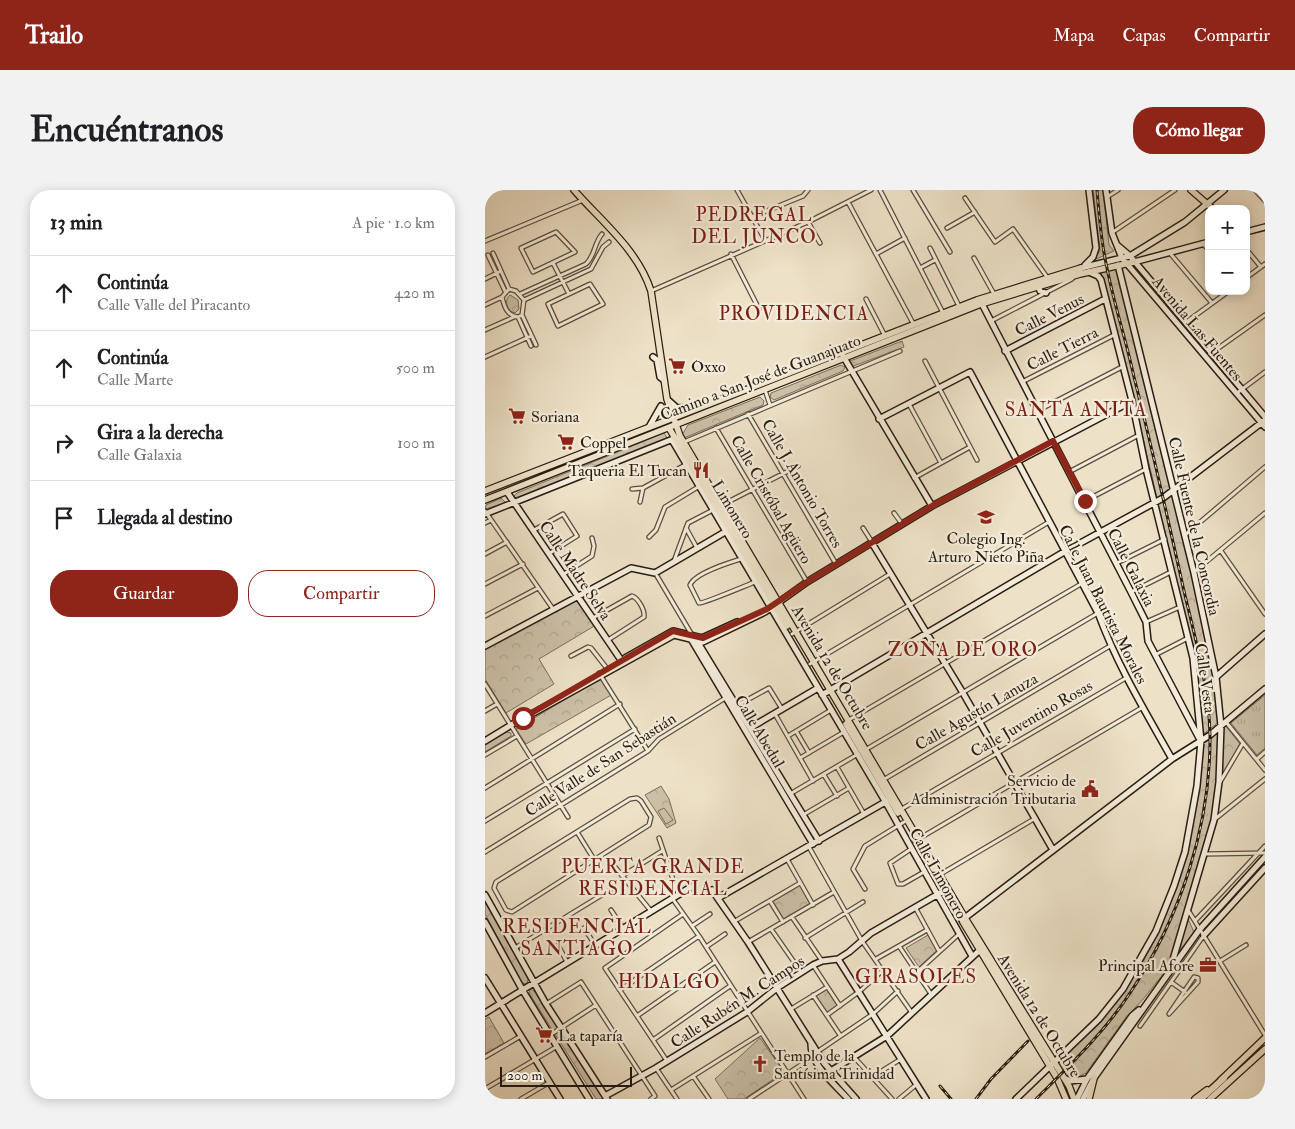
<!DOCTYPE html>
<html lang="es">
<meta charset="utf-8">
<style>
:root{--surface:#fff;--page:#f2f2f2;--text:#202124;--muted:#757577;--line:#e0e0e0;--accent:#8f2418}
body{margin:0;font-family:"IM FELL Double Pica",serif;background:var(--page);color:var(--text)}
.controls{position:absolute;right:15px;top:15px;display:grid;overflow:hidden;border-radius:10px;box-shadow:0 2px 12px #0003}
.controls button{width:45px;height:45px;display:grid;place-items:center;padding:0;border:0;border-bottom:1px solid var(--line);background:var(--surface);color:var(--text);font:25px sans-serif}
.scale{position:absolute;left:15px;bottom:12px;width:132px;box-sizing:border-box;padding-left:5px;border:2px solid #2a1d11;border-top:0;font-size:14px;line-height:18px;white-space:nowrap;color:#2a1d11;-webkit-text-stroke:4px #f3ecdb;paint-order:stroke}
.stop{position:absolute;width:15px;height:15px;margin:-11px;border:4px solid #8f2418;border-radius:50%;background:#fff}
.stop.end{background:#8f2418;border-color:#fff;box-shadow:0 1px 5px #0008}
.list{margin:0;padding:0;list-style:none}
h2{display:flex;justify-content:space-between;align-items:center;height:65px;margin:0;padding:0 20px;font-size:21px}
h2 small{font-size:16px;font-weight:400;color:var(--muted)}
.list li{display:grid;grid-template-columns:32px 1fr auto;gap:15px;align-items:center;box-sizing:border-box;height:75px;padding:0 20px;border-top:1px solid var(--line)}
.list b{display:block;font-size:19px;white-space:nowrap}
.list p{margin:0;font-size:16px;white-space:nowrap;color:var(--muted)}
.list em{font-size:16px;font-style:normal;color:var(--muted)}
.actions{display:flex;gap:10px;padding:15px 20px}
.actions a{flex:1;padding:11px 0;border:1px solid var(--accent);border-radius:20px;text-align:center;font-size:18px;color:var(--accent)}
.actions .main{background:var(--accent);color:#fff}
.icon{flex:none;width:28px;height:28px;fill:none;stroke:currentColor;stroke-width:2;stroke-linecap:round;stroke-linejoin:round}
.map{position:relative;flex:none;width:780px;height:909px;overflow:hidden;border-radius:20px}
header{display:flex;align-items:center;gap:30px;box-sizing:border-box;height:70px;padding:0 25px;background:var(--accent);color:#fff}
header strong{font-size:24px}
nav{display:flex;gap:28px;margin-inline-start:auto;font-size:18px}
.intro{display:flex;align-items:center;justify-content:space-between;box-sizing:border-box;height:120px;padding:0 30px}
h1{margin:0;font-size:35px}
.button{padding:12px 22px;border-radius:20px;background:var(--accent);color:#fff;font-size:18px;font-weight:700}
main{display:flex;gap:30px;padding:0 30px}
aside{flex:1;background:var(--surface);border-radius:20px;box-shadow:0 2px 12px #0003}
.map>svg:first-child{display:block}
.grass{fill:url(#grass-tufts);stroke:#7b6e5c}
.park{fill:url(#park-crowns);stroke:#7b6e5c}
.garden{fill:#ccc0a8;stroke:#7b6e5c}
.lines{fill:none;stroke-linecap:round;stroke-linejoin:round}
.street-casing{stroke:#5b4e3e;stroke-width:5.5}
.secondary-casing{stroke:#2a1d11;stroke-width:8}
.primary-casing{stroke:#2a1d11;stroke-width:8}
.highway-casing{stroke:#2a1d11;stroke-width:9}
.street{stroke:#f3ecdb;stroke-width:3}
.secondary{stroke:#f3ecdb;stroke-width:5}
.primary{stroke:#ede1c7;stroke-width:5.5}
.highway{stroke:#ede1c7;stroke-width:6}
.rail-casing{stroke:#2a1d11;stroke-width:3}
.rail{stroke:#f3ecdb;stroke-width:1;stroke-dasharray:4;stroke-linecap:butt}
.route{stroke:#8f2418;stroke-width:6}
.labels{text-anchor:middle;stroke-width:4.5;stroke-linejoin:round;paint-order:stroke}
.street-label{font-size:16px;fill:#2a1d11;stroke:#f3ecdb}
.poi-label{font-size:16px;fill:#2a1d11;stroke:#f3ecdb;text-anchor:start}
.quarter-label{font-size:19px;letter-spacing:1px;fill:#7a1f14;stroke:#f3ecdb}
</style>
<header>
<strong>Trailo</strong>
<nav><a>Mapa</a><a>Capas</a><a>Compartir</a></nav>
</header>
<div class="intro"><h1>Encuéntranos</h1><a class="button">Cómo llegar</a></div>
<main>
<aside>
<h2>13 min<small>A pie · 1.0 km</small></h2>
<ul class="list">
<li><svg class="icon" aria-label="ahead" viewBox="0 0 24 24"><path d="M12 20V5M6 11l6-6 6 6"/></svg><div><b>Continúa</b><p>Calle Valle del Piracanto</p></div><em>420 m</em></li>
<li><svg class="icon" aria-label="ahead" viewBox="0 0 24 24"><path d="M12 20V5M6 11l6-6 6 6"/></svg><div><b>Continúa</b><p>Calle Marte</p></div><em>500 m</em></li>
<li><svg class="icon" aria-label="right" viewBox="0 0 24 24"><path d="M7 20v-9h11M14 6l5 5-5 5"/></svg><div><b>Gira a la derecha</b><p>Calle Galaxia</p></div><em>100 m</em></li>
<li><svg class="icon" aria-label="arrive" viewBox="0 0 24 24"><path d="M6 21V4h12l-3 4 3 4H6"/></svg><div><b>Llegada al destino</b></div></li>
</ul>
<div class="actions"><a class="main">Guardar</a><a>Compartir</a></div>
</aside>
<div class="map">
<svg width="780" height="909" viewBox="0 0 780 909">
<defs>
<pattern id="grass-tufts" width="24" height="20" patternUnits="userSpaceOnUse" patternTransform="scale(1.25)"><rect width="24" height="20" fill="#ccc0a8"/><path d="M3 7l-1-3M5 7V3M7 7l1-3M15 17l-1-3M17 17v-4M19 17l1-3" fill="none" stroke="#afa590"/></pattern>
<pattern id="park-crowns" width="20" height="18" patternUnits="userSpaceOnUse" patternTransform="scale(1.25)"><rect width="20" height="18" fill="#ccc0a8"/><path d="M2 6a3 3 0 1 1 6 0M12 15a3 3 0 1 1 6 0" fill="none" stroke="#afa590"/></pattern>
</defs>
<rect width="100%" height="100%" fill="#ede1c7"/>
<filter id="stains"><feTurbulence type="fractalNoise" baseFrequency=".004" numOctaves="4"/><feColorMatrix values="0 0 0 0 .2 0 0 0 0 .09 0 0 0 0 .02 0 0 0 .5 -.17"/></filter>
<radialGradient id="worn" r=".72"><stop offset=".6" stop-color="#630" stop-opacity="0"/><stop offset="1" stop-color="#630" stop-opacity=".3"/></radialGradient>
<path class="grass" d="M780 505V558L772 565 746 533Z
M702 727 709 742 692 764Z"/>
<path class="park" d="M608 0H618L624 55 629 61 609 70 615 60Z
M626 78 633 79 643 128 687 298 672 308 648 205 617 88 616 82Z
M25 105 33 110 34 119 30 123 25 121C21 116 20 109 25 105Z
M417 151 419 157 366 177 362 174 365 171Z
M356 175 360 177 358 181 289 210 285 207 286 203Z
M275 207 279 211 278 215 199 248 197 245 203 235Z
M179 243 183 249 29 309 27 308 32 303Z
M689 304 729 489 734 532 717 545 710 466 673 314Z
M16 308 21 313 0 319 1 315Z
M93 407 111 435 54 469 69 494 21 523 0 489V459Z
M117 487 128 504 41 554 31 539Z
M740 535 755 554 737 585V538Z
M21 542 26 543V546L0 562V554Z
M733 542 734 574 728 631 686 774 660 807 639 830 601 883 593 887 580 885 573 874C595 851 620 828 639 801 691 729 710 641 717 554Z
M176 596 184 609 191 633 182 638 160 605Z
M315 694 326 714 298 730 286 711Z
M0 711 43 789 42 794 37 793 0 724Z
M443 745 452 760 434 777 421 758Z
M342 798 354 817 343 824 330 805Z
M45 799 49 801 119 909H111L44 803Z
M4 827 19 853 0 864V829Z
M275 848 299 882 259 909H243L230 889Z"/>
<path class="garden" d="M179 618 188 630 181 634 173 621Z"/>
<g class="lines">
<g class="street-casing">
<path id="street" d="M252 0 280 50
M395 0 458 123
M428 0 465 62
M770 0 780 11
M622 7 633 0
M480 8 510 52 528 39 562 87
M363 12 429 135
M267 27 318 6 323 0
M323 32 335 53
M462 38 490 22
M71 42 90 62 48 82 36 58Z
M628 42 690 0
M0 51 98 10
M718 54 724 60
M445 58 474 116
M761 59 776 77
M684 62 727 113
M8 63 24 99
M246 64 274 119
M391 64 420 48
M3 65 20 101
M489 68 509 104
M68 73 84 104
M435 78 450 70
M761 88 780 74
M0 89 16 81
M105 94 118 114 73 136 63 114Z
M24 99 31 101 39 110 37 125 33 127C22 126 19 116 17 107Z
M166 101 323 32 386 0
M35 104 101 74C110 66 109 53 117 44
M381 109 400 146
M39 110 106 79 118 57 124 52
M0 115 17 107
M37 125 51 155
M33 127 46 156
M506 131 587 89
M700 133 744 101
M0 140 29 127
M725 164 780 125
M0 167 46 146
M440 171 492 270
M537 192 629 145
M280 200 285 215
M752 203 780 182
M424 214 456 273
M552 221 637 177
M263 224 351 374
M231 238 322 392
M199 252 415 161
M584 282 654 245
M429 288 485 257
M147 299 158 298 200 275
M600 311 661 279
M155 312 158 298
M235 316 313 276
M0 321 68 419
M409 323 417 334
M0 333 6 330
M201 338 212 358
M378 338 387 352
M49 340 78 324 92 346 65 363
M700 345 780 277
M164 347 171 340 180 317 213 297
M736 361 780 424
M0 364 22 352
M256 369C243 373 210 383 205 395L214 413C218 414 262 395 270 392
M189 371 203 333 228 320
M632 373 680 349
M709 382 780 323
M79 384 107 366 109 356 107 348
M172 386 207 445
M0 394 38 374
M646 402 686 382
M0 426 53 398
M108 428 147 406C153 408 160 420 159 427L123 450
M661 432 695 417
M307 444 405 384
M670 465 703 448
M86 466 103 457 106 458 124 481
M325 474 564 332
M114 483 163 561
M0 494 83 627
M251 516 284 498 297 519
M0 521 12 514
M290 524 328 591
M362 531 596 394
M741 532 780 580
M311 541 324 563
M303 546 346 520
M380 560 613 423
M0 565 32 546
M315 568 359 542
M772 569 780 562
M352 577 379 624
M339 585 352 606
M398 590 625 456
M735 592 758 553
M0 598 135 514
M305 604 373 564
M152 608 156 611 166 627 164 635 27 722 21 720 9 698 11 692 145 609Z
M415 620 641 488
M318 625 364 598
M730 629 780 589
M0 631 150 539
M92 642 110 671
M174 648 193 704
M430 651 658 517
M324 657 377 751 427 823
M426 659 405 673 413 694H418L439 682
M0 662 163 561 174 549 242 507
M721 664 780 663
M302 669 328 715
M130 677 166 721
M454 685 549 629
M137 686 177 661
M380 699 368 679 380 656 419 632
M187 708 214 746 319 909
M285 711 298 732
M430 717 454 761
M126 720 138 738
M703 720 780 845
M307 727 337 771
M250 731 315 693
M710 731 780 656
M207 736 225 724
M99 738 110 755
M286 739 316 782
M320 748 378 712
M263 752 349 702
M73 755 82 772
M414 756 446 804
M221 757 240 744
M30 758 125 700
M391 769 442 740
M735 771 761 755
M328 775 355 816
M431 783 474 744
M709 787 713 788V792L684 824Z
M686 792 700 802
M135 800 214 746
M328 805 355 845
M61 814 96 792 170 906 166 909
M306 819 342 797
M342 825 375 801 398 780
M152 826 230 772
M655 836 719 745
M65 845 111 815
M168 850 245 796
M332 862 388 824 413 801
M0 867 36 846
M369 867 407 909
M182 871 120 778 198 724
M171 878 192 909
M208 886 224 909
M387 887 416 869
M0 899 71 857
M186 900 275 844
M36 909 65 892
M264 909 328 867
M414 909 432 894"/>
</g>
<g class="secondary-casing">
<path id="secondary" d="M621 0 627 43 637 68 780 237
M761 42 780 37
M632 55 645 66 780 227
M649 72 724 52
M600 75 608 67 611 58 604 0
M633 75 709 383 731 487 736 536 734 592 729 630 685 780
M596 78 645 66 700 32 739 0
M553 94 555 101 561 103
M496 112 646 402 661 432 663 451 714 548
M520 161 620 109
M358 166 447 316
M168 167 172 170 175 187 179 190
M183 210 192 218 213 217
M394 229 485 182 613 423C632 475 660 521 687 569
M164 237 176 216
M187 250 400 611 487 766
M22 302 138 473
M0 324 188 249
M387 353 478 503 568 660
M206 449 328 654
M212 451 334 651
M0 456 146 378 170 383 240 342
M140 468 188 441 217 448 252 432
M731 487 780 444
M337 505 579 362 678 308 780 230
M34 531 189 445 218 452 280 422 322 392 447 316 647 211
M265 538 333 498
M0 551 36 529
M227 700 263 752 339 873 371 909
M0 705 61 814 122 909
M233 708 402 611
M477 730 687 569 725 545 780 499
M0 732 38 801 104 909
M719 745 780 678
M353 769 441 909
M0 788 75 909
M0 823 206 697
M326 853C325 875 350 894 363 909
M341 884 402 846 497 758
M579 888 585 891 602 889
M120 906 171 878 262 822 292 798 328 775 337 771 353 769 364 762 386 743 462 699
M531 909 614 829 638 799 671 741 689 696 700 662 712 596 716 551 708 468 661 279 647 211 616 90 613 86 604 82
M592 909 602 889 647 826 654 820
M598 909 609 888 715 739 780 667"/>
</g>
<g class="primary-casing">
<path id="primary" d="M89 0C117 32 153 60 166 101L182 209 195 246 480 728 584 896 589 909
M706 0 728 19
M761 41 762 42
M184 238 302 436
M0 301 492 110 596 78
M0 310 496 114 595 84 649 72
M361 534 413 623
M452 689 467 713
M478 732 572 888 581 909
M736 890 780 848
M604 909 609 888
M710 909 722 900
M725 909 780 859"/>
</g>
<g class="highway-casing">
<path id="highway" d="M716 909 739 888"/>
</g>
<use href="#street" class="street"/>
<use href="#secondary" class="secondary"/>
<use href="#primary" class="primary"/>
<use href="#highway" class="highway"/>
<g class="rail-casing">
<path id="rail" d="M455 896 466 909
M491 909 506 889 543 851
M551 909C584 876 619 843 645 803 695 728 726 636 725 545 724 496 710 448 699 401 683 329 667 258 649 187 641 150 629 114 622 78 616 52 614 26 612 0"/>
</g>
<use href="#rail" class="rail"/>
</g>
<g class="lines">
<path class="route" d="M38 528 188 441 218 448 282 419 322 392 447 316 568 251 600 311"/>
</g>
<defs>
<g id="supermarket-bare" transform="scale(1.35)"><path d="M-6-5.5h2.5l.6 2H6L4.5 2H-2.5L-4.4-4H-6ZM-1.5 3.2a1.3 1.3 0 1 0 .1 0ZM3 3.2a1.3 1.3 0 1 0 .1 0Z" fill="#8f2418" stroke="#f3ecdb" stroke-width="2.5" paint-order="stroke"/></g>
<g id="restaurant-bare" transform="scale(1.35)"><path d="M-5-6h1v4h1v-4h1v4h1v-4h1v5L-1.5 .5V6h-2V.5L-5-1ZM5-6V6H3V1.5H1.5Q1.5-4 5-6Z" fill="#8f2418" stroke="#f3ecdb" stroke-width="2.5" paint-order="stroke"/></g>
<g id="school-bare" transform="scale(1.35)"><path d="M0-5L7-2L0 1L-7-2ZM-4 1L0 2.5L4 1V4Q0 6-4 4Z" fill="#8f2418" stroke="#f3ecdb" stroke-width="2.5" paint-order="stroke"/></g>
<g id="civic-bare" transform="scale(1.35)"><path d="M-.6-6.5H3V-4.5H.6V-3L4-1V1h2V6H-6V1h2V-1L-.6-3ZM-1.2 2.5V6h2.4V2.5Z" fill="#8f2418" stroke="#f3ecdb" stroke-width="2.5" paint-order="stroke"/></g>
<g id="office-bare" transform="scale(1.35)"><path d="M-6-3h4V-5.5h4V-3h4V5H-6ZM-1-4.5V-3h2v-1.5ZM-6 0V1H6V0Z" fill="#8f2418" stroke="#f3ecdb" stroke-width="2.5" paint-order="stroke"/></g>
<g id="church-bare" transform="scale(1.35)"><path d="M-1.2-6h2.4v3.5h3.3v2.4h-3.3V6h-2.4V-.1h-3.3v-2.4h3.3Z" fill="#8f2418" stroke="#f3ecdb" stroke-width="2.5" paint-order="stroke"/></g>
</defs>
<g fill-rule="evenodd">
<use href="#supermarket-bare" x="192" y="176"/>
<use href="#supermarket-bare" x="32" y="226"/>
<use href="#supermarket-bare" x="81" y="252"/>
<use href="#restaurant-bare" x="216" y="280"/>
<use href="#school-bare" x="501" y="327"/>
<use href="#civic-bare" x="605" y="599"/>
<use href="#office-bare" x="723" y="775"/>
<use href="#supermarket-bare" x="59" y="845"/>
<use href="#church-bare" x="275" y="874"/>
</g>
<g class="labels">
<g class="street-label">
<text transform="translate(564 124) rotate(-27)" y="6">Calle Venus</text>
<text transform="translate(713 138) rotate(50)" y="6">Avenida Las Fuentes</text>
<text transform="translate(577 158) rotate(-27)" y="6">Calle Tierra</text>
<text transform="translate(275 187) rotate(-21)" y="6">Camino a San José de Guanajuato</text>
<text transform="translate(318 293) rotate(60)" y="6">Calle J. Antonio Torres</text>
<text transform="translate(287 309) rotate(60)" y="6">Calle Cristóbal Agüero</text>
<text transform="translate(248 319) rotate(59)" y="6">Limonero</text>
<text transform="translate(710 336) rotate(77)" y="6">Calle Fuente de la Concordia</text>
<text transform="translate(647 377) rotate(63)" y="6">Calle Galaxia</text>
<text transform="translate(91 380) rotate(56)" y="6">Calle Madre Selva</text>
<text transform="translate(619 414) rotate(63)" y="6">Calle Juan Bautista Morales</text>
<text transform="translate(348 477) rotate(59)" y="6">Avenida 12 de Octubre</text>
<text transform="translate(721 488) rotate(82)" y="6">Calle Vesta</text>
<text transform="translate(491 521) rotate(-30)" y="6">Calle Agustín Lanuza</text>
<text transform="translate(546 528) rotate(-30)" y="6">Calle Juventino Rosas</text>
<text transform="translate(275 541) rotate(59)" y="6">Calle Abedul</text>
<text transform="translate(115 574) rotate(-33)" y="6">Calle Valle de San Sebastián</text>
<text transform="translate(454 683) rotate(61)" y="6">Calle Limonero</text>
<text transform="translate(252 811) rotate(-33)" y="6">Calle Rubén M. Campos</text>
<text transform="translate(555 825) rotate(58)" y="6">Avenida 12 de Octubre</text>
</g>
<g class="poi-label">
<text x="206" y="182">Oxxo</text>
<text x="46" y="232">Soriana</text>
<text x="95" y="258">Coppel</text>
<text x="202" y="286" text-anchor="end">Taqueria El Tucan</text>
<text x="501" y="354" text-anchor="middle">Colegio Ing.<tspan x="501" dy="18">Arturo Nieto Piña</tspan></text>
<text x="591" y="596" text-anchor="end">Servicio de<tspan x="591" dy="18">Administración Tributaria</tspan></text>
<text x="709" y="781" text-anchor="end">Principal Afore</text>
<text x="73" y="851">La taparía</text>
<text x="289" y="871">Templo de la<tspan x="289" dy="18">Santísima Trinidad</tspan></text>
</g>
<g class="quarter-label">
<text x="269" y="31">PEDREGAL<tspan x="269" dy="22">DEL JUNCO</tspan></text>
<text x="309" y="130">PROVIDENCIA</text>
<text x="591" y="226">SANTA ANITA</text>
<text x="478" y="466">ZONA DE ORO</text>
<text x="168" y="683">PUERTA GRANDE<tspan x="168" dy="22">RESIDENCIAL</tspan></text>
<text x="92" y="743">RESIDENCIAL<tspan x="92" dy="22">SANTIAGO</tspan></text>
<text x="431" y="793">GIRASOLES</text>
<text x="184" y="798">HIDALGO</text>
</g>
</g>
<rect width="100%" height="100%" filter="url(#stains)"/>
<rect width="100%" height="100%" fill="url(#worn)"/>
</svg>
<div class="controls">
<button>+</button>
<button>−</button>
</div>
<div class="scale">200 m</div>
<div class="stop" style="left:38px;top:528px"></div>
<div class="stop end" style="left:600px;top:311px"></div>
</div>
</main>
